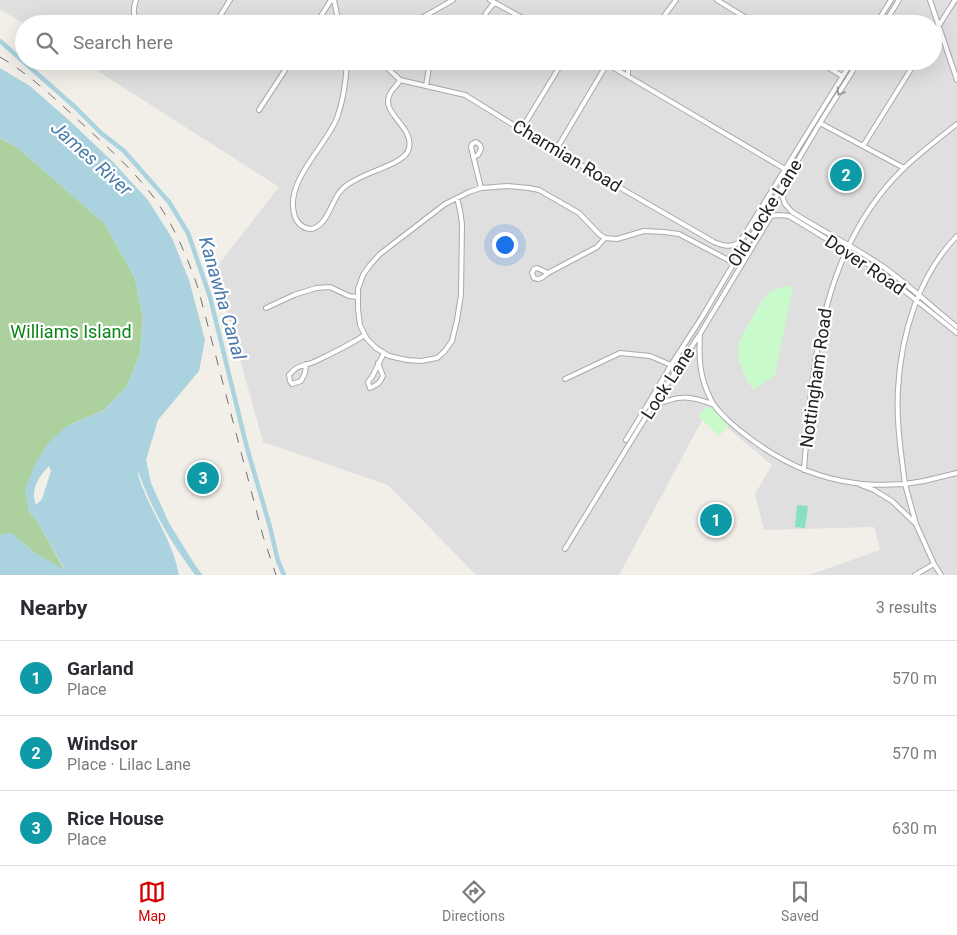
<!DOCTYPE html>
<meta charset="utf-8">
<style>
:root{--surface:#fff;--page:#f2f2f3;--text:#2b2b33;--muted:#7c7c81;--line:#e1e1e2;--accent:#d40000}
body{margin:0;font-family:Roboto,sans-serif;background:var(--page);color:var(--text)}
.you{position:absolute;left:504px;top:244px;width:18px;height:18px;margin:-12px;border:4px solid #fff;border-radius:50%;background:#1a73e8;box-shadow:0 0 0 8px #1a73e833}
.badge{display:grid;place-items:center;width:32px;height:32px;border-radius:50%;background:var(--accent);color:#fff;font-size:16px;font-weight:700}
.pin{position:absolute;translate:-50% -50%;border:2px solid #fff;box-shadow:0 1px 5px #0006}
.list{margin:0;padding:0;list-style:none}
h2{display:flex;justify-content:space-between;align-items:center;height:65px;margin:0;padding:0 20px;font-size:21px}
h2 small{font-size:16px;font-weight:400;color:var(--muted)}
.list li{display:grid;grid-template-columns:32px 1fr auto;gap:15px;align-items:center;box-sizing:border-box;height:75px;padding:0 20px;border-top:1px solid var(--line)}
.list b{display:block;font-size:19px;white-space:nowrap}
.list p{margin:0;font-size:16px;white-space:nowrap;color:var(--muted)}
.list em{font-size:16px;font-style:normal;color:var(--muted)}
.icon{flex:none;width:28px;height:28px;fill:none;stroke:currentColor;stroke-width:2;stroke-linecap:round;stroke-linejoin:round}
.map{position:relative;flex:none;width:957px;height:575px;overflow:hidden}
.search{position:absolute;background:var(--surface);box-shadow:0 5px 20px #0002;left:15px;right:15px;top:15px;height:55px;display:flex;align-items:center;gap:12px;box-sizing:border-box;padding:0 18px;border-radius:28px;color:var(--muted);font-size:19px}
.sheet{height:290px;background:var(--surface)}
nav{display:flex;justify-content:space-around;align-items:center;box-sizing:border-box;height:70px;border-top:1px solid var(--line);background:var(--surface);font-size:14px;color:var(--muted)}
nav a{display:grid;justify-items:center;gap:2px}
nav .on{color:var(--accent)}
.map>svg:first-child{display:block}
.residential{fill:#e0dfdf}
.forest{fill:#add19e}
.park{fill:#c8facc}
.pitch{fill:#88e0be}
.water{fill:#aad3df;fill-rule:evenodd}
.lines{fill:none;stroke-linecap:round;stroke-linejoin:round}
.canal{stroke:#aad3df;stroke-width:4.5}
.minor-casing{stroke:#a9a9a9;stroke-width:6}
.minor{stroke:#fff;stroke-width:4}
.rail{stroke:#707070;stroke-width:1;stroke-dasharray:10 10;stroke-linecap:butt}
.oneway{stroke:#9c9c9c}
.labels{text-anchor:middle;stroke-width:4.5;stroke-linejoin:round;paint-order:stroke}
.street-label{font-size:18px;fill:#222;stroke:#fff}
.park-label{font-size:18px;fill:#0c8416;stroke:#fff}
.water-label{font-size:19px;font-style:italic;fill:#4a7aab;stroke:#fff}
</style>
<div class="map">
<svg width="957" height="575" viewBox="0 0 957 575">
<rect width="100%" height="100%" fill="#f2efe9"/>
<path class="residential" d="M0 0H957V575H809L880 550 874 527 764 530 755 494 772 465 707 411 619 575H476L388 485 263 442 215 269 279 187 82 61H933V24H24L0 9Z"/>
<path class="forest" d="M0 138 18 148 104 223 135 278 143 317 140 354 127 386 104 410 67 426 35 464 28 510 38 522 65 571 35 553 11 533 0 535Z"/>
<path class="park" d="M788 286H793L775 375 754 390 747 381 738 360 739 341 762 300 772 290Z
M710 406 729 425 719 436 698 416 707 407Z"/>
<path class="pitch" d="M797 505 808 506 805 528 795 527Z"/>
<path class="water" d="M0 68 30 86 71 122 113 162 148 200 172 238 189 280 205 340 199 371 158 420 146 460 151 483 169 523 197 568 203 575H195C170 541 152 510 138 471 138 479 143 488 146 496 158 522 174 547 179 575H0V535L11 533 35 553 65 570 38 522 28 510 25 490 35 464 49 442 67 426 104 410 127 386 140 354 143 317 135 278 104 223 18 148 0 138ZM49 466 51 471 42 499 36 505C30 489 38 478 49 466Z"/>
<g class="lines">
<path class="canal" d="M0 41 75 107 101 133 124 151 169 202 188 233 210 297 247 448 270 527 278 561 284 575"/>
<g class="minor-casing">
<path id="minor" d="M136 0C133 8 133 16 137 24
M334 0 339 24
M490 0 533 24
M717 0 756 24
M930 0 957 80
M215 24 230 0
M316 24 331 0
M411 24 453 0
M482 24 486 13 494 3
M658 24 676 0
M876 24 891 0
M884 24 899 0
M933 35 955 0
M172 61 177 66 192 64 195 61
M347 61C346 81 344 99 337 118 325 148 283 182 295 217 298 224 304 229 312 229 331 223 331 195 347 185 356 179 365 175 375 171 384 167 395 164 403 157 406 155 408 152 409 148 414 127 382 114 389 96 391 90 397 86 400 80
M380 61 400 80 465 95 541 142 714 242C723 246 731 248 740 242L852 61
M602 61 785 169
M818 61 842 76
M611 66 619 65 631 61
M628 76V67L632 61
M426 86 430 61
M259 110 291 61
M820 123 904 168
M521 130 563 61
M863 146 916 61
M556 150 607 64
M473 157 478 155 481 149 480 145 476 142 472 144 471 147 481 188
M780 190 785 204 792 212C822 231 855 247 885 268 910 286 933 308 957 327
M457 198 460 210 462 224 461 295 457 320 452 341 444 352 437 358 421 361 407 360 389 356 376 348 367 339 360 325 358 309V289L363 275 370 265 380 254 445 204 469 192 481 188 507 186 529 188 539 190 579 213 599 234 605 238 617 239 644 231 664 232 679 234 734 263
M770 216 779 215 789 216 881 272 957 333
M957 236C918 276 901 335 898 389 896 421 901 453 905 484L924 481 957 473
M548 273 537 268 534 269 532 273 534 278C540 281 544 276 548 273L597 247 605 238
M266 308 294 295 316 288 330 287 349 296 358 297
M700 334C699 355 699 372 707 391 709 395 711 401 714 405 721 415 737 429 747 436 779 461 815 478 855 483 872 486 889 485 905 484L916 524
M378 363 383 376C380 383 377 385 370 388L368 382 372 377 384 353
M306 364 305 373 301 381 292 384 290 381 289 375C299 363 304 367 316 361 333 353 349 345 365 335
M565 379 620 353 650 356 671 365
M654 406C678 395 689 395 714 405
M626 440 648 404 671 365 702 317 734 263 766 214 820 123 859 61
M804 470C812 362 822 247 904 168 921 152 939 138 957 124
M861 485 874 490 892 501 916 524 934 564 941 575
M565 549 649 412 700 334 771 216
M915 575 934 564"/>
</g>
<use href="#minor" class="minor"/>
<path class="rail" d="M0 57C29 74 53 97 77 119 104 144 133 169 155 199 174 226 187 256 198 288L263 536 276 575"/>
</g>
<defs><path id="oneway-chevron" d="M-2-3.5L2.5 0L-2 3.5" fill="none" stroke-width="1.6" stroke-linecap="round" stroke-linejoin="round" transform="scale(1.25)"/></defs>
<use class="oneway" href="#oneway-chevron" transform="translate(840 92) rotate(122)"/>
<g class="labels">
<g class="street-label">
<text transform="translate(567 156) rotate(31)" y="6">Charmian Road</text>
<text transform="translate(765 213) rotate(-58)" y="6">Old Locke Lane</text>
<text transform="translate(865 265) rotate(34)" y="6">Dover Road</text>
<text transform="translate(816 378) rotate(-82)" y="6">Nottingham Road</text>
<text transform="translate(668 383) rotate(-57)" y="6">Lock Lane</text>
</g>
<g class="park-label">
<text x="71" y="338">Williams Island</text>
</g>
<g class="water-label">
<text transform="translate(92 158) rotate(42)" y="7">James River</text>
<text transform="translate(223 298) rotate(74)" y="7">Kanawha Canal</text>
</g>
</g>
</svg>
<div class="you"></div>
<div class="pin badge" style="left:716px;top:520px;background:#0f9aa8">1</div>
<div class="pin badge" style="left:846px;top:175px;background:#0f9aa8">2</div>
<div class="pin badge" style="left:203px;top:478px;background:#0f9aa8">3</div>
<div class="search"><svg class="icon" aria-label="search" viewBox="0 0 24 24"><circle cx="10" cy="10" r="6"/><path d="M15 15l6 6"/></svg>Search here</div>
</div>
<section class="sheet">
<h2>Nearby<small>3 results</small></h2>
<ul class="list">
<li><span class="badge" style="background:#0f9aa8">1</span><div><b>Garland</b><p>Place</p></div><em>570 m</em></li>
<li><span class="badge" style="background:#0f9aa8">2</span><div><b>Windsor</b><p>Place · Lilac Lane</p></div><em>570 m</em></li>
<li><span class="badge" style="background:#0f9aa8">3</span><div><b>Rice House</b><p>Place</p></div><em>630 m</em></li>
</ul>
</section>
<nav>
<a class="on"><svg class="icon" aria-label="map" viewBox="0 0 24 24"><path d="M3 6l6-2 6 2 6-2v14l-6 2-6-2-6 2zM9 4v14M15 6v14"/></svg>Map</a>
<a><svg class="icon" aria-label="directions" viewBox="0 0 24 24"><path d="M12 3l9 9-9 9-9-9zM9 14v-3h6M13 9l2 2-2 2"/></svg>Directions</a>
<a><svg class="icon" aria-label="saved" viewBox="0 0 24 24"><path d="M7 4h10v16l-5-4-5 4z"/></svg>Saved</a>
</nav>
